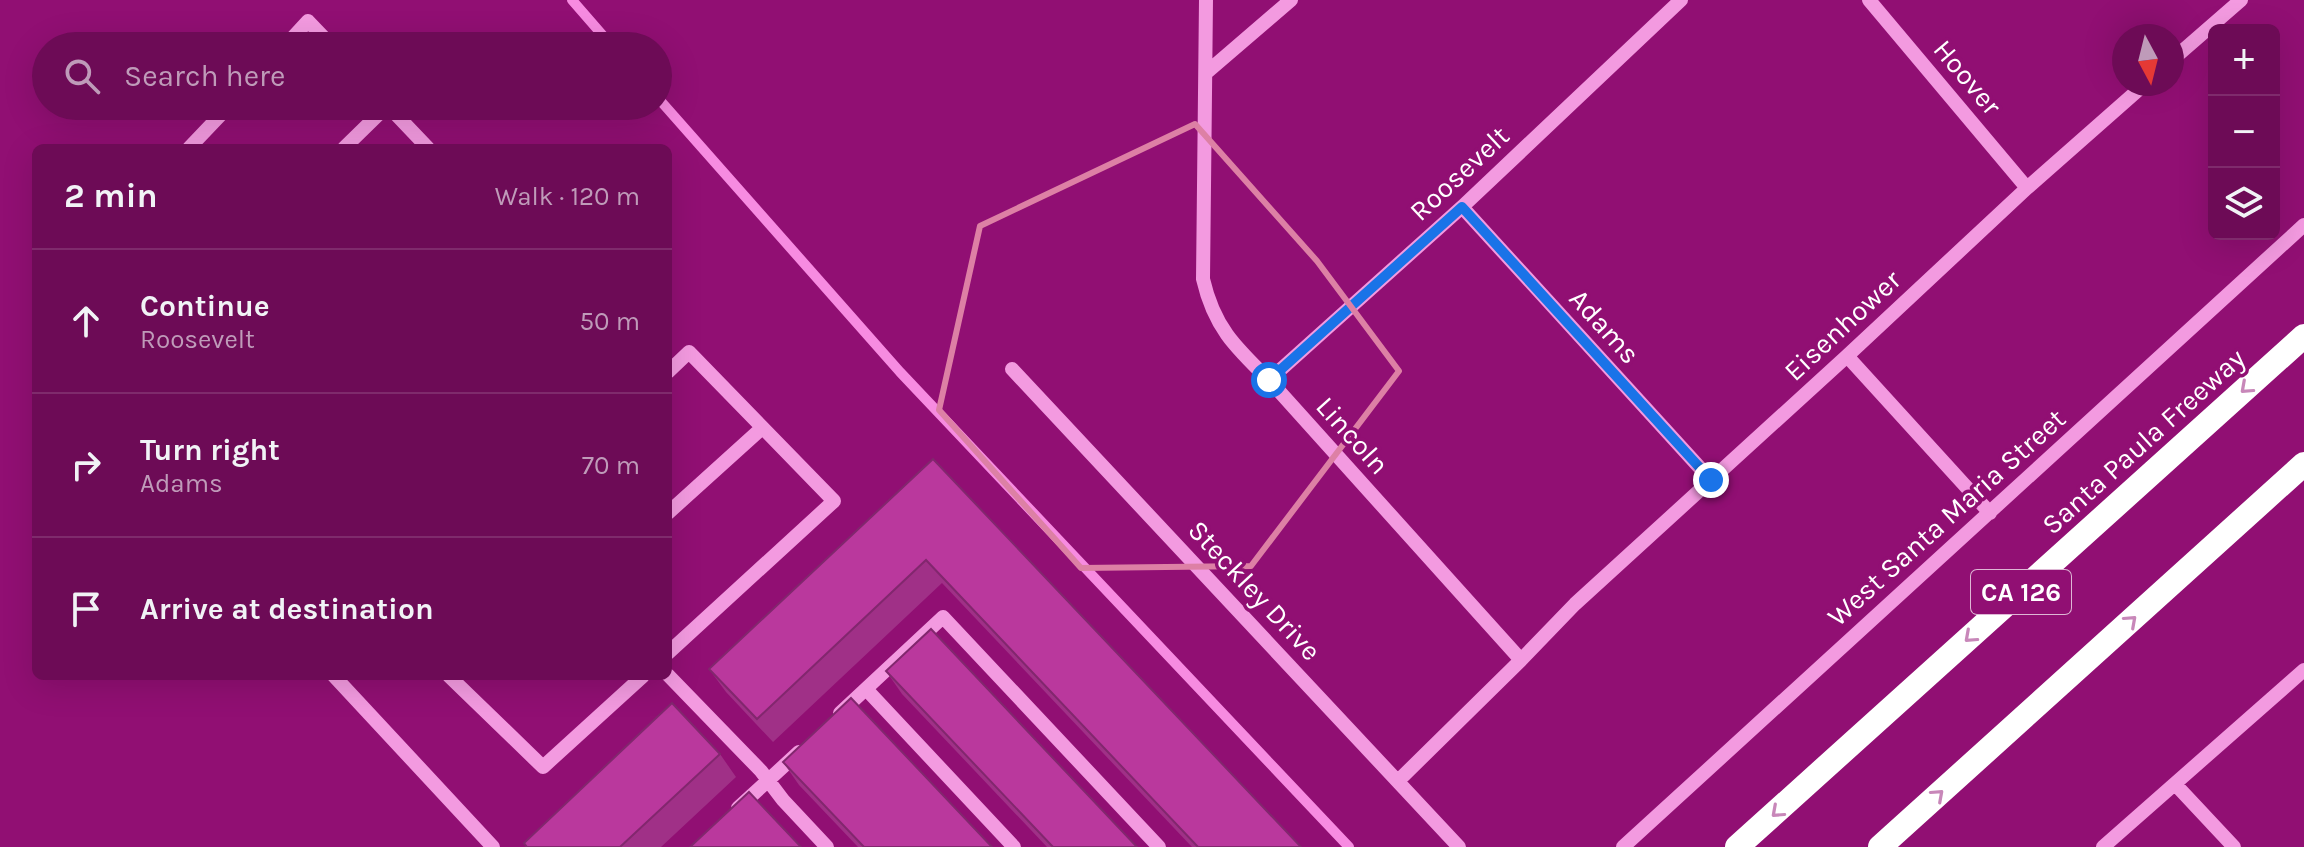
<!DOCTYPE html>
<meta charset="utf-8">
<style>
:root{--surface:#6d0b56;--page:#751960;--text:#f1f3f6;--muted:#bf9bb9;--line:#7f2b6c}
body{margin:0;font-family:Karla,sans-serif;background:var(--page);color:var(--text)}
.controls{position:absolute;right:24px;top:24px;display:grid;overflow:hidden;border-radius:12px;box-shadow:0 8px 32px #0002}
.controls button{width:72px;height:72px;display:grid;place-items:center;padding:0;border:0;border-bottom:2px solid var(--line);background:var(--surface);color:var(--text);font:40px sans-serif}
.compass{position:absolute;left:2112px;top:24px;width:72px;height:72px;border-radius:50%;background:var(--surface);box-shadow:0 8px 32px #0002;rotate:173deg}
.stop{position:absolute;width:24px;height:24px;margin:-18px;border:6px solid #1a73e8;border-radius:50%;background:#fff}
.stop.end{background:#1a73e8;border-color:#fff;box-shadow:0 2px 8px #0008}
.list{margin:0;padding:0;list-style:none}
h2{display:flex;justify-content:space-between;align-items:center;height:104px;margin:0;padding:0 32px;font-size:34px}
h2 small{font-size:26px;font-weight:400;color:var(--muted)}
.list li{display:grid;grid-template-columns:52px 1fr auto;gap:24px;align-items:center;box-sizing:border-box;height:144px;padding:0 32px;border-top:2px solid var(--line)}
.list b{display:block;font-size:30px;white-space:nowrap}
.list p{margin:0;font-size:26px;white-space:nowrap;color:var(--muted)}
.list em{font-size:26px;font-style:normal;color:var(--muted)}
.icon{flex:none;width:44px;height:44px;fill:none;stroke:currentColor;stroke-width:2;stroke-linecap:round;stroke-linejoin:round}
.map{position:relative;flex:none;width:2304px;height:847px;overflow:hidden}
.search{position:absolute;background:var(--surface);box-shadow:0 8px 32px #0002;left:32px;top:32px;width:640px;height:88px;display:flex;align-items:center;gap:20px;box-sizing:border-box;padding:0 28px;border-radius:44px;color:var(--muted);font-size:30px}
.panel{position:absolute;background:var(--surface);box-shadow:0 8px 32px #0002;left:32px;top:144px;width:640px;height:536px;border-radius:12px}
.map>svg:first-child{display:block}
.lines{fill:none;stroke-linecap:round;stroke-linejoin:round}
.stream{stroke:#f78be1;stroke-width:10}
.minor{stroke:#f39ae0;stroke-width:14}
.highway{stroke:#fff;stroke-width:24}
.wall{fill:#a03087}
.building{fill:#ba389d;stroke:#82276e;stroke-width:2}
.oneway{stroke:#c887b9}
.route{stroke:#1a73e8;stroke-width:10}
.marked{fill:none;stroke:#dd80a5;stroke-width:6;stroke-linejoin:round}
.labels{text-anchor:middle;stroke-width:7;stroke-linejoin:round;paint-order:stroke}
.shield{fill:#910f73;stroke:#deb7d5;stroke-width:2}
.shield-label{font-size:26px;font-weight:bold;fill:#fff}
.street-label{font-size:28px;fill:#fff;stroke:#910f73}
</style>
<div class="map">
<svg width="2304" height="847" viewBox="0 0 2304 847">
<rect width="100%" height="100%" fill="#910f73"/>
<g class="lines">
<path class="stream" d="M572 0 612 46
M658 98 900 372 1349 847"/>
<path class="minor" d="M1206 0 1203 279C1214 327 1235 347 1269 380L1521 660 1575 604 1847 356 2027 188 2145 84
M1869 0 2027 188
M285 46 308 21 332 46
M2172 60 2241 0
M1206 73 1291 0
M388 106 428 148
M189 148 229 106
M344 148 387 106
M1462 207 1711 480
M1847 356 1990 513
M1012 369 1459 847
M668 372 689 352 834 501 668 653
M1269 380 1462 207 1681 0
M668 513 762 428
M668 675 761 771 783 800 827 847
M334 676 493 847
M449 676 543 767 643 676
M866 689 1014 847
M840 713 943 617 1159 847
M1398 781 1521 660
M2175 784 2234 847
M738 808 799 752
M1623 847 2304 225
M2103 847 2304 670"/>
<path class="highway" d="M1737 847 2304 336
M1880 847 2304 464"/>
</g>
<path class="wall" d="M933 459 1301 847H1192L942 583 773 742 726 692 709 669Z
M886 671 1137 847H1047L902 694Z
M720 754 736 777 661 847H526L524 843Z
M783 762 992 847H858L799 785Z"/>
<path class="building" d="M933 459 1301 847H1198L926 560 757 719 709 669Z
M931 629 1137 847H1053L886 671Z
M851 698 992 847H864L783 762Z
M672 703 720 754 620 847H527L524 843Z
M749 792 801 847H690Z"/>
<defs><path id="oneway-chevron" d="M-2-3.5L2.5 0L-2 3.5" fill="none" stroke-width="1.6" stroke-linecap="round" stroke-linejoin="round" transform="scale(2)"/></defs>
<g class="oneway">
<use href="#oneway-chevron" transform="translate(2246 388) rotate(138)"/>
<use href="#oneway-chevron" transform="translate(2131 621) rotate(-42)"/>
<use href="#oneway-chevron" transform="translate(1970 637) rotate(138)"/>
<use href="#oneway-chevron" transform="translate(1938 795) rotate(-42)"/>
<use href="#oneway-chevron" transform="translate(1777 812) rotate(138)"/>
</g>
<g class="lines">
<path class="route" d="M1269 380 1462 207 1711 480"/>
</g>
<path class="marked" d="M1195 124 1317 261 1399 371 1251 566 1081 568 939 410 980 226Z"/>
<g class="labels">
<rect class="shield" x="1971" y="570" width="100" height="44" rx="6"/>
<g class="shield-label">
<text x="2021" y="601">CA 126</text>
</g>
<g class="street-label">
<text transform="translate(1968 77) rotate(50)" y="10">Hoover</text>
<text transform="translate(1459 173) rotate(-43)" y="10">Roosevelt</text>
<text transform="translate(1842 325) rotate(-43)" y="10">Eisenhower</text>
<text transform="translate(1605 326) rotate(48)" y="10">Adams</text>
<text transform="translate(1353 435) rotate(48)" y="10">Lincoln</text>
<text transform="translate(2143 441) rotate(-42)" y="10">Santa Paula Freeway</text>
<text transform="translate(1946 517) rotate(-42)" y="10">West Santa Maria Street</text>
<text transform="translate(1255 590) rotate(47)" y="10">Steckley Drive</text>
</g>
</g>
</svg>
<div class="controls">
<button>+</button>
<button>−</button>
<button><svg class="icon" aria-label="layers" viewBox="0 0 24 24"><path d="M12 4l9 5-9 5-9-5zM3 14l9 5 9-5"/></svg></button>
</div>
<svg class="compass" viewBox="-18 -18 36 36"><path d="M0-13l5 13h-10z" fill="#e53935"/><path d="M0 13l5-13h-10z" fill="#bf9bb9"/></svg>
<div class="stop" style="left:1269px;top:380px"></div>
<div class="stop end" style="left:1711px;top:480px"></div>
<div class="search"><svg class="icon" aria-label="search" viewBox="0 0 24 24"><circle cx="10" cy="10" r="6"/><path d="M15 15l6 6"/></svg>Search here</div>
<section class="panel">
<h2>2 min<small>Walk · 120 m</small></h2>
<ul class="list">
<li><svg class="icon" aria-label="ahead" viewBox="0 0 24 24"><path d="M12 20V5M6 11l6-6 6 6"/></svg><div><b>Continue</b><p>Roosevelt</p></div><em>50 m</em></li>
<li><svg class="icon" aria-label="right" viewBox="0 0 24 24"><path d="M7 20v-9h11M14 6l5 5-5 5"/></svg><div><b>Turn right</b><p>Adams</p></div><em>70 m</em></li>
<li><svg class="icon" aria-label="arrive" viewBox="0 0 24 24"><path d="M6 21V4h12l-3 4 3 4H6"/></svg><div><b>Arrive at destination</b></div></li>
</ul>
</section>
</div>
